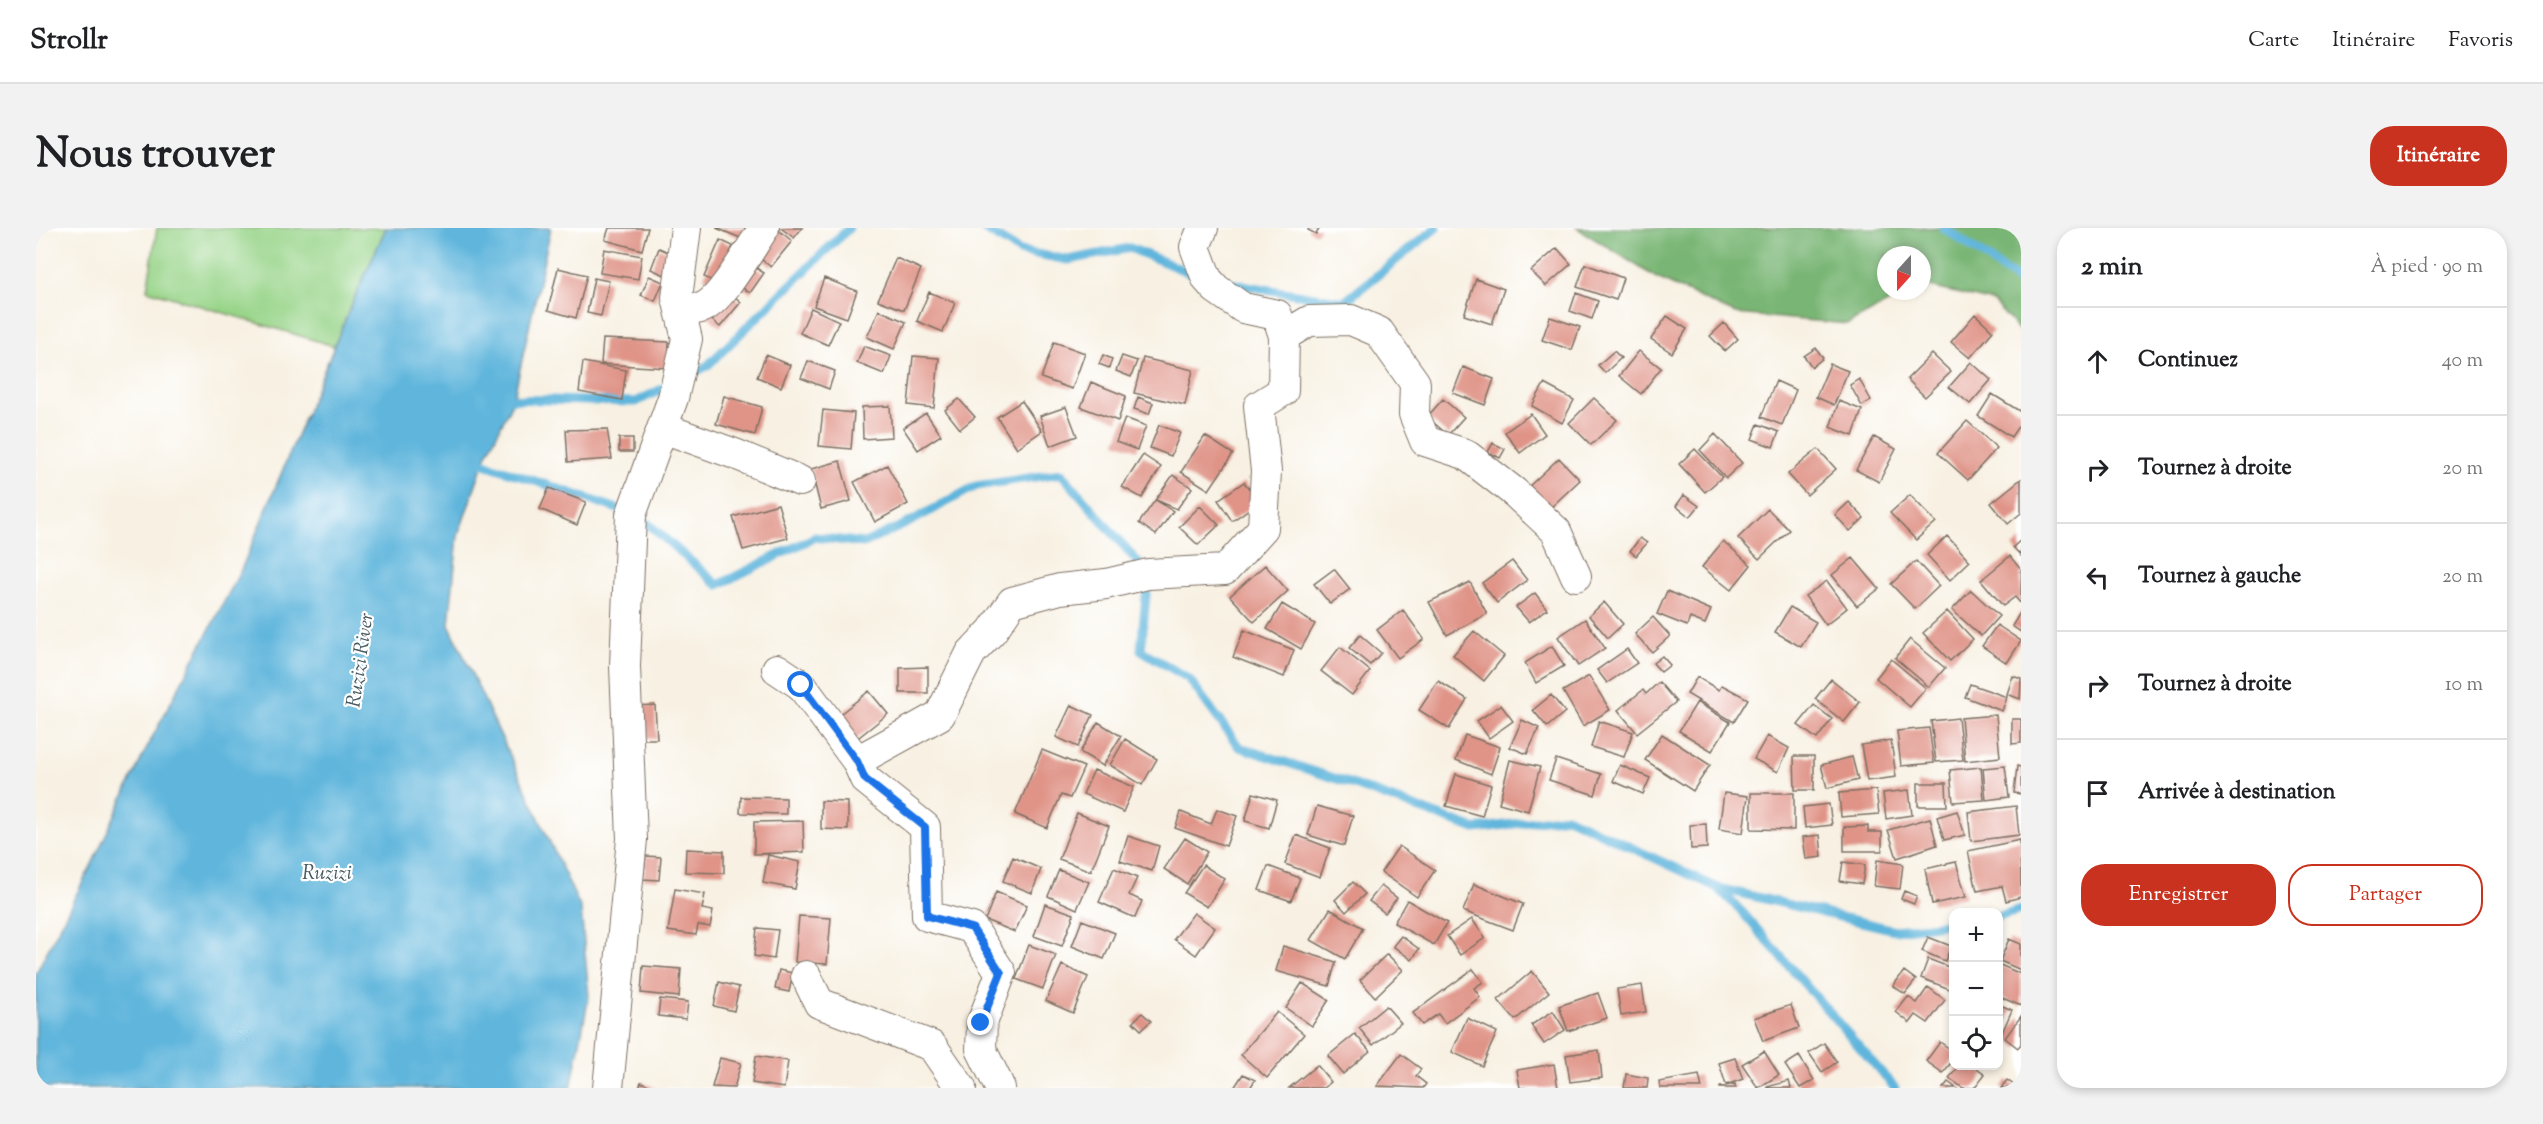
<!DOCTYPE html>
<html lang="fr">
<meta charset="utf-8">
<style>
:root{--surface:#fff;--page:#f2f2f2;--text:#202124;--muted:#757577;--line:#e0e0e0;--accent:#c8321e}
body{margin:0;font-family:"Sorts Mill Goudy",serif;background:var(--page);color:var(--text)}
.controls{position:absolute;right:18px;bottom:18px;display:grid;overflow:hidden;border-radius:12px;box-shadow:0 3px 9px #0003}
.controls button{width:54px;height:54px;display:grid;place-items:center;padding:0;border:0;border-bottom:2px solid var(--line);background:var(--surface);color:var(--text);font:30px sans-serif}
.compass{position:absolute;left:1841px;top:18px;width:54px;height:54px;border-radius:50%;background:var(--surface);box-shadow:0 3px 9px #0003;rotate:201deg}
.stop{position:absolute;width:18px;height:18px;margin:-14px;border:4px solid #1a73e8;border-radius:50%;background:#fff}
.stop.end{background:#1a73e8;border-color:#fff;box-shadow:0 2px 6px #0008}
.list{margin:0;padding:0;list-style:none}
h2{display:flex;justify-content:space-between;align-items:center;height:78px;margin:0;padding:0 24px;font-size:26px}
h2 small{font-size:20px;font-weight:400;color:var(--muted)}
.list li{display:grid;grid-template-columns:39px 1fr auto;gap:18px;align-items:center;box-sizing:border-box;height:108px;padding:0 24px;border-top:2px solid var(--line)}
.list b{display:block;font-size:22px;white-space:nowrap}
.list em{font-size:20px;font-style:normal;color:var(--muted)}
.actions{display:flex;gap:12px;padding:18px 24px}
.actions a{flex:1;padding:14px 0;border:2px solid var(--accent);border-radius:24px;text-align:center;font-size:21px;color:var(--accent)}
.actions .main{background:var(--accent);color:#fff}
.icon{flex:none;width:33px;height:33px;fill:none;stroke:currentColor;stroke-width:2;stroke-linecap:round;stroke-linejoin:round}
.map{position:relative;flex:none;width:1985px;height:860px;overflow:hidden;border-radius:24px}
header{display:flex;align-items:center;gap:36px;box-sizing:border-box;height:84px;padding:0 30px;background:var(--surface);border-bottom:2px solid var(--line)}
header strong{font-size:28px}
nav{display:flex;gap:33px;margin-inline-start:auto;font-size:21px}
.intro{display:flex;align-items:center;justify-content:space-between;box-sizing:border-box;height:144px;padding:0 36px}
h1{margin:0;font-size:42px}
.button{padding:15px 27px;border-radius:24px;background:var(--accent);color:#fff;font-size:21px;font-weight:700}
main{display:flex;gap:36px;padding:0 36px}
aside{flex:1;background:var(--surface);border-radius:24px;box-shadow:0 3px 9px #0003}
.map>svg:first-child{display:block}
.green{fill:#97d488;stroke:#697f53;stroke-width:1.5}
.forest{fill:#79b674;stroke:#5a7049;stroke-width:1.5}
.water{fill:#5fb5dc;stroke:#4d707d;stroke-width:1.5}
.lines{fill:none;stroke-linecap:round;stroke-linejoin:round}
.stream{stroke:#5fb5dc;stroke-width:9}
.building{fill:#e09488}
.street-casing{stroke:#7d7063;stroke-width:32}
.street{stroke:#fff;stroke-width:30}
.route{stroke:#1a73e8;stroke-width:8}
.labels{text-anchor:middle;stroke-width:4.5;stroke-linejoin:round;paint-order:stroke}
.water-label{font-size:20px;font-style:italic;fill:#485b60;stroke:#fff}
</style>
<header>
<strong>Strollr</strong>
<nav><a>Carte</a><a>Itinéraire</a><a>Favoris</a></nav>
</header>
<div class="intro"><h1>Nous trouver</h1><a class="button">Itinéraire</a></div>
<main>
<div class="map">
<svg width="1985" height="860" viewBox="0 0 1985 860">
<rect width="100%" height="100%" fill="#fff"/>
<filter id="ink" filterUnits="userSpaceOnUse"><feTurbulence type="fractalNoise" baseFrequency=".0167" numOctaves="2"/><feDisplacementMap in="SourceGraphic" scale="12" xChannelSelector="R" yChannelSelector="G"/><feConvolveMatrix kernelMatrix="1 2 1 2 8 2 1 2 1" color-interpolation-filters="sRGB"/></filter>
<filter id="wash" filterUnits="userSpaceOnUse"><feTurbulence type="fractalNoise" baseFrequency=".008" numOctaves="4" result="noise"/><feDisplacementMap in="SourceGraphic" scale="24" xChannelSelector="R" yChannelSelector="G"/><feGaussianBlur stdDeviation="1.35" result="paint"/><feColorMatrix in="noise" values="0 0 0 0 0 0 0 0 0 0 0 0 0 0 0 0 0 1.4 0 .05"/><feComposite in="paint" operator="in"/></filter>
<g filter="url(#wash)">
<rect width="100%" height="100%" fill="#f8f1e3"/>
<path class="green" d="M121 0H350L298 118 111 62Z"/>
<path class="forest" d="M1541 0H1974L1985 6V104L1957 74 1886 57V27H1850V63H1874L1812 96 1699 86 1619 49Z"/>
<path class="water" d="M350 0H515L477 173 448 233 422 308 413 396 545 681 553 768 535 860H0V745L56 636 110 521 205 342 317 73Z"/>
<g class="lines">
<path class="stream" d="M946 0 984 23 1032 32 1094 20 1162 48
M1908 0 1985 54
M1187 54 1308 74 1400 0
M649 149 671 138 813 0
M467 171 600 174 634 157
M437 232 582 281 611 295 682 357 779 309 828 315 870 296 940 258 1025 245 1112 346 1105 422 1153 451 1203 519 1310 554 1439 601 1531 589 1682 660 1859 702 1918 695
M1682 660 1707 685 1859 860
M1962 689 1985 682"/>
</g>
<g id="blocks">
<path class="building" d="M573 0H612L606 22 569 12Z
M680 0H712L707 11Z
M740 0 756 13 735 39 716 24Z
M745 0H766L758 10Z
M1273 0H1284L1280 6 1272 2Z
M684 12 697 18 681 55 668 49Z
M623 20 639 27 631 48 615 41Z
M1521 20 1535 36 1510 58 1495 43Z
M568 21 606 28 602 51 564 45Z
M860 30 885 41 868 82 842 72Z
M714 36 728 45 714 65 700 55Z
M1549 36 1587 50 1580 72 1541 59Z
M522 40 551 47 540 90 512 82Z
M613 48 627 54 619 73 605 67Z
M558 50 573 53 565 88 551 85Z
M788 50 821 63 811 90 778 78Z
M1440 51 1468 61 1456 96 1428 87Z
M691 62 705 74 684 99 670 87Z
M893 64 919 75 907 104 881 93Z
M1540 65 1562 73 1556 91 1534 83Z
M775 80 803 93 792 117 764 105Z
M843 82 870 94 858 121 831 109Z
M1939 86 1957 103 1934 130 1915 114Z
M1631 88 1651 101 1636 125 1615 111Z
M1514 89 1544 99 1536 122 1506 112Z
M1688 95 1702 111 1689 123 1674 108Z
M567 111 633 114 632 140 565 136Z
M1018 114 1049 125 1036 161 1005 150Z
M828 118 855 128 848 146 821 135Z
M1780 120 1787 130 1776 139 1768 128Z
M1578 123 1585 130 1569 145 1562 137Z
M1603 123 1625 140 1605 166 1583 148Z
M1896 126 1915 144 1889 169 1871 151Z
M730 127 754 137 745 159 721 149Z
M1067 127 1076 131 1073 140 1063 136Z
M877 128 903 130 898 180 872 177Z
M1086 128 1101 133 1095 149 1080 143Z
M1107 130 1157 142 1149 177 1098 165Z
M772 133 799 143 793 161 765 150Z
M547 134 590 142 586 172 543 164Z
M1935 134 1955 152 1934 176 1913 159Z
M1794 136 1812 143 1798 177 1780 169Z
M1427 139 1458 151 1449 177 1417 165Z
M1823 151 1835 172 1826 178 1814 157Z
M1740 153 1760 162 1746 197 1725 189Z
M1055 154 1090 168 1082 193 1045 179Z
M1508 156 1538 172 1526 195 1496 178Z
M1956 166 1985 184V194L1975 209 1942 188Z
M688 168 726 179 719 207 680 196Z
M1102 169 1117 175 1113 186 1098 181Z
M1558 170 1581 192 1555 217 1533 195Z
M923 171 939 189 924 201 909 182Z
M1407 171 1428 189 1412 207 1391 189Z
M986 173 1006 203 981 220 961 189Z
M1803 173 1826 182 1817 208 1794 199Z
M854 178 856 209 827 211 826 179Z
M1030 179 1041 208 1014 218 1004 188Z
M787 182 818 185 815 221 783 218Z
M890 185 905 207 882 222 867 200Z
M1495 186 1509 206 1484 225 1469 204Z
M1089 190 1110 198 1101 222 1080 214Z
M1931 193 1961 220 1932 252 1902 225Z
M1722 196 1743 204 1737 219 1716 211Z
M1123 197 1144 205 1135 228 1114 220Z
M571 201 576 231 532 234 530 202Z
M1679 206 1706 235 1690 250 1664 222Z
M1169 208 1197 226 1173 262 1145 244Z
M1838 209 1860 221 1843 254 1820 242Z
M583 210H597V224H583Z
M1457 215 1469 221 1464 230 1452 224Z
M1659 221 1686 249 1669 264 1643 236Z
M1782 221 1800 241 1771 267 1752 246Z
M1107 227 1125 239 1106 270 1086 259Z
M1523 230 1544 252 1510 284 1489 262Z
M804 233 815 273 785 281 775 241Z
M851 237 872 276 839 294 818 254Z
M1137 247 1156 260 1141 281 1120 272 1137 283 1120 307 1103 295Z
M1985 251V285L1972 296 1955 275Z
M1208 254 1223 274 1196 293 1182 272Z
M513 260 550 274 541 297 504 281Z
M1648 267 1663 278 1654 289 1640 278Z
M1874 267 1900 294 1880 312 1854 285Z
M1813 274 1828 290 1814 303 1799 287Z
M742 276 752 310 707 322 697 289Z
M1164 278 1183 297 1162 317 1143 299Z
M1732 281 1753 302 1723 331 1702 310Z
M1911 308 1934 333 1914 352 1891 327Z
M1604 310 1611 315 1600 328 1594 323Z
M1985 312V328L1977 319Z
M1687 313 1715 337 1695 362 1666 339Z
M1974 328 1985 342V376L1979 369 1967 378 1945 352Z
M1817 330 1843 361 1821 378 1796 347Z
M1476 333 1491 352 1461 375 1446 355Z
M1880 333 1903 358 1879 381 1855 356Z
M1229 337 1252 363 1218 394 1194 368Z
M1298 341 1314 361 1294 376 1278 356Z
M1791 353 1811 380 1790 397 1769 368Z
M1434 354 1451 386 1411 407 1393 374Z
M1935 362 1963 388 1945 408 1916 382Z
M1631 363 1675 382 1669 396 1654 390 1651 398 1621 386Z
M1499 365 1511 381 1493 394 1480 379Z
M1568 374 1587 396 1572 410 1553 388Z
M1246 376 1279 396 1265 421 1231 401Z
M1754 379 1780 394 1765 419 1739 404Z
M1367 382 1388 411 1362 430 1341 402Z
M1911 383 1937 411 1914 433 1887 405Z
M1985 383V404L1976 398Z
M1617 389 1634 408 1616 424 1599 406Z
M1549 391 1569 420 1542 438 1522 409Z
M1961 397 1985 413 1971 435 1946 418Z
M1208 402 1258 422 1248 449 1197 429Z
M1438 403 1468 428 1448 453 1417 427Z
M1324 407 1345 425 1334 437 1313 420Z
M1874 411 1909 440 1893 459 1859 430Z
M1516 418 1528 438 1500 455 1489 435Z
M1304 419 1334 443 1316 467 1285 443Z
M1591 421 1601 435 1571 455 1561 442Z
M1626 428 1634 437 1625 444 1617 435Z
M1855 431 1890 460 1874 479 1840 450Z
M892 439V465H864V440Z
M1553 448 1574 482 1547 498 1527 463Z
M1977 448 1985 451 1984 471 1971 466Z
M1661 449 1683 462 1686 457 1712 471 1698 494 1651 466Z
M1795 451 1824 474 1808 494 1779 471Z
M1402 453 1431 471 1413 501 1383 482Z
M1623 454 1640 474 1601 505 1582 482 1607 462 1610 466Z
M1934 456 1971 469 1966 483 1929 469Z
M833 463 852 486 818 513 799 490Z
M1515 467 1529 484 1511 499 1497 482Z
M1661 474 1694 494 1676 523 1643 503Z
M619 477 621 511H597L596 478Z
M1035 477 1057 487 1042 519 1020 509Z
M1465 477 1477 493 1453 510 1441 493Z
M1778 477 1796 491 1781 511 1762 497Z
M1960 487 1964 529 1929 533 1925 490Z
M1922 490 1927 532 1900 534 1895 493Z
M1976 491H1985V515L1976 516Z
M1486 492 1503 500 1491 526 1474 519Z
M1563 493 1597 504 1588 529 1555 519Z
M1062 494 1085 508 1067 538 1044 524Z
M1893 500 1898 535 1865 538 1861 503Z
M1626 506 1674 537 1657 563 1609 532Z
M1429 507 1464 519 1455 546 1420 532Z
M1731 508 1753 520 1742 544 1718 531Z
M1089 511 1121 531 1106 557 1074 537Z
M1855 512 1860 549 1831 553 1825 517Z
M1006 522 1048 539 1034 570 1025 567 1011 600 979 586Z
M1758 528H1778V562H1759Z
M1816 529 1822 552 1791 560 1785 537Z
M1520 531 1565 546 1559 567 1513 552Z
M1474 532 1504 539 1492 583 1463 575Z
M1584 537 1614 550 1607 566 1577 553Z
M1969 538 1973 569 1950 572 1947 540Z
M1981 538 1985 539V566L1978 565Z
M1945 539 1948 572 1917 574 1914 542Z
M1058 542 1098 559 1087 584 1047 566Z
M1420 546 1455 557 1446 588 1410 578Z
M1882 555H1910L1911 578H1882Z
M1840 562 1843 586 1805 589 1803 565Z
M1873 562 1876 587 1850 591 1847 565Z
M1217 565 1241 572 1233 600 1209 593Z
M1688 565 1712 568 1707 605 1683 601Z
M1715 565H1758V602L1715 601Z
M705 569 750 570V586L704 585Z
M785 573 812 574V602L785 601Z
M1793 576 1796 597 1769 600 1767 579Z
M1281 578 1317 588 1308 618 1272 607Z
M1980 578 1983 607 1935 613 1932 584Z
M1181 581 1201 588 1190 618 1139 600 1145 584 1175 596Z
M1921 583 1929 607 1908 612 1901 589Z
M1041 585 1073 598 1055 643 1023 631Z
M1894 590 1901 617 1861 630 1852 602Z
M767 593 768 624 718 626V594Z
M1670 596 1671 620 1655 621 1654 597Z
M1832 598V604H1846V623H1808V599Z
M1260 607 1294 620 1284 649 1249 636Z
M1784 607 1786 629 1770 631 1767 609Z
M1092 608 1123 618 1116 643 1084 633Z
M1149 610 1171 624 1151 656 1128 641Z
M1984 612 1985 669 1970 673 1966 658 1941 663 1932 623Z
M1363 618 1399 642 1381 669 1345 644Z
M650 621 688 623V645L649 644Z
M732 627 764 634 759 661 727 655Z
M610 628 625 629 623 652 607 651Z
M977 629 1005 641 996 665 967 653Z
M1841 632 1867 636 1864 661 1838 658Z
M1807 634 1829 637 1826 656 1804 653Z
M1920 634 1930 669 1896 676 1889 641Z
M1167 637 1189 651 1171 679 1148 665Z
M1232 638 1264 650 1255 673 1223 662Z
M1078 640 1101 650 1093 667 1106 673 1099 690 1063 674Z
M1023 642 1053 654 1041 681 1012 668Z
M1317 654 1329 666 1310 684 1299 672Z
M1438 656 1487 676 1477 702 1427 683Z
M1345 658 1361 670 1349 685 1333 673Z
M639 661 669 666 666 681 677 683 674 699 662 697 660 707 632 703Z
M1868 663 1881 668 1878 676 1865 671Z
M960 664 991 677 979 704 949 692Z
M1371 672 1411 695 1398 717 1358 695Z
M1009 676 1038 686 1026 718 998 708Z
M1294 681 1327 700 1309 731 1275 712Z
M1158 685 1179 700 1160 727 1138 711Z
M763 688 795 690 791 736 759 734Z
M1436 691 1449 710 1424 727 1411 708Z
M1046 692 1079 705 1068 731 1036 718Z
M721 700 742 702 738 731 718 728Z
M1365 708 1383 721 1376 732 1357 718Z
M1892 709 1915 718 1909 733 1886 723Z
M1973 711 1985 716V742L1964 733Z
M993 717 1020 727 1007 761 980 751Z
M1247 718 1300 734 1293 758 1240 743Z
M1351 726 1367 742 1339 769 1324 752Z
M1892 731 1918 741 1916 762 1885 750Z
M1962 736 1985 746V778L1962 768Z
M1026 737 1052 749 1037 785 1010 773Z
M607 738 645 741 643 769 605 765Z
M1437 741 1447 754 1438 760 1444 769 1409 795 1402 786 1386 797 1377 785Z
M743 742 757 745 753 764 739 761Z
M1496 743 1513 764 1479 792 1462 772Z
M1868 743 1880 752 1869 766 1857 758Z
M683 754 703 759 698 783 678 778Z
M1266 755 1293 772 1276 798 1250 780Z
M1606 757 1610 784 1585 788 1581 761Z
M1892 759 1909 772 1892 795 1880 787 1874 795 1860 784 1872 769 1881 775Z
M1562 765 1571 790 1532 803 1523 778Z
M624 771 652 774 650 791 622 788Z
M1962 776 1976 782 1965 807 1962 806Z
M1755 777 1763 800 1727 813 1718 790Z
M1350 778 1365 795 1337 817 1323 800Z
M1517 783 1529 802 1508 816 1495 797Z
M1241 784 1268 806 1231 850 1205 827Z
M1106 785 1115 793 1105 802 1097 794Z
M1985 788V816L1982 820 1969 810Z
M1431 790 1461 804 1446 838 1416 824Z
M1319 806 1334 823 1307 846 1292 828Z
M1904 814 1918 824V831L1907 845 1890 833Z
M1788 815 1801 834 1786 844 1773 825Z
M1563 822 1566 850 1534 854 1530 827Z
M1728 823 1743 847 1722 860 1706 836Z
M1365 826 1385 841 1380 848 1390 856 1387 860 1341 858Z
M720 828 752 833 748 860 716 855Z
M1763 828 1778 852 1764 860 1749 837Z
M684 830 705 835 698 860 676 859Z
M1699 830 1707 851 1690 857 1683 835Z
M1518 836 1522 860H1484L1481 842Z
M1281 837 1295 854 1288 860H1253Z
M1923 838H1938L1949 846 1938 860H1927L1913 850Z
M1207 846 1219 852 1214 860H1198Z
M1590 846 1612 850 1611 860H1588Z
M1663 847 1666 860H1624L1623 854Z
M1971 852 1982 860H1965Z
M1753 853 1755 860H1731V859Z
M605 854 620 860H603Z
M1912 854 1920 860H1907Z
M1699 856 1700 860H1684V859Z"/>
</g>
</g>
<g filter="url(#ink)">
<use href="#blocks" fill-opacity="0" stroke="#7d7063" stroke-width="1.5"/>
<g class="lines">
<g class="street-casing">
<path id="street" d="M641 70C647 77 655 83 665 80 685 74 715 19 728 0
M1248 108 1273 93 1315 92 1343 104 1379 155 1378 186 1389 213 1429 226 1478 264 1520 303 1540 348
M627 200 699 226 764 253
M741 441 765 457 821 533 829 551 889 599 891 688 936 700 965 745 946 795 945 821 964 860
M821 533 904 487 935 425 956 403 976 374 1024 361 1070 356 1112 346 1189 342 1227 300 1230 243 1223 178 1247 163 1248 108 1241 87 1207 80 1180 61 1171 51 1159 19 1167 0
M770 748 783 775 896 818 925 860
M572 860 596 611 589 438 595 287 637 170 651 111 641 70 650 0"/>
</g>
<use href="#street" class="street"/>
</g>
</g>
<g class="lines" filter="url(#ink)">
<path class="route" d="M765 457 821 533 829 551 889 599 891 688 936 700 965 745 945 795"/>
</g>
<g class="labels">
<g class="water-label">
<text transform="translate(323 432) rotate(-82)" y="7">Ruzizi River</text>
<text x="291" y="651">Ruzizi</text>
</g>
</g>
</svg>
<div class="controls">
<button>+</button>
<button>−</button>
<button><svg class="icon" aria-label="locate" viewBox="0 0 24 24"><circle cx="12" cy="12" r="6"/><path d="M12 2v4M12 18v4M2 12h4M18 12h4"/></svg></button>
</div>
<svg class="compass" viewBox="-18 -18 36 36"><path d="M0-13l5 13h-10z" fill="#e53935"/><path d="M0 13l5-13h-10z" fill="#757577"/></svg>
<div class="stop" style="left:765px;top:457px"></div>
<div class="stop end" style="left:945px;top:795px"></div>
</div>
<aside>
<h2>2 min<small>À pied · 90 m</small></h2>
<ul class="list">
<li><svg class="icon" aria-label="ahead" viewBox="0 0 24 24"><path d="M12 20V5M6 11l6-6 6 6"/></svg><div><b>Continuez</b></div><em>40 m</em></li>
<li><svg class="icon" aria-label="right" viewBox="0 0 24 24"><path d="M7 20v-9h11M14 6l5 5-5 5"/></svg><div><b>Tournez à droite</b></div><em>20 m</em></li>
<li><svg class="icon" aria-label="left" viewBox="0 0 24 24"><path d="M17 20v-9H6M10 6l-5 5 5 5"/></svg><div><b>Tournez à gauche</b></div><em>20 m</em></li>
<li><svg class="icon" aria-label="right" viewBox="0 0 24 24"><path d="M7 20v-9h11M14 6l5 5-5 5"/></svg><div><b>Tournez à droite</b></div><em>10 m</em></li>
<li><svg class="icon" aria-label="arrive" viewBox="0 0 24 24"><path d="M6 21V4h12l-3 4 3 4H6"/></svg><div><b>Arrivée à destination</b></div></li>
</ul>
<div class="actions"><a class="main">Enregistrer</a><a>Partager</a></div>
</aside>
</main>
